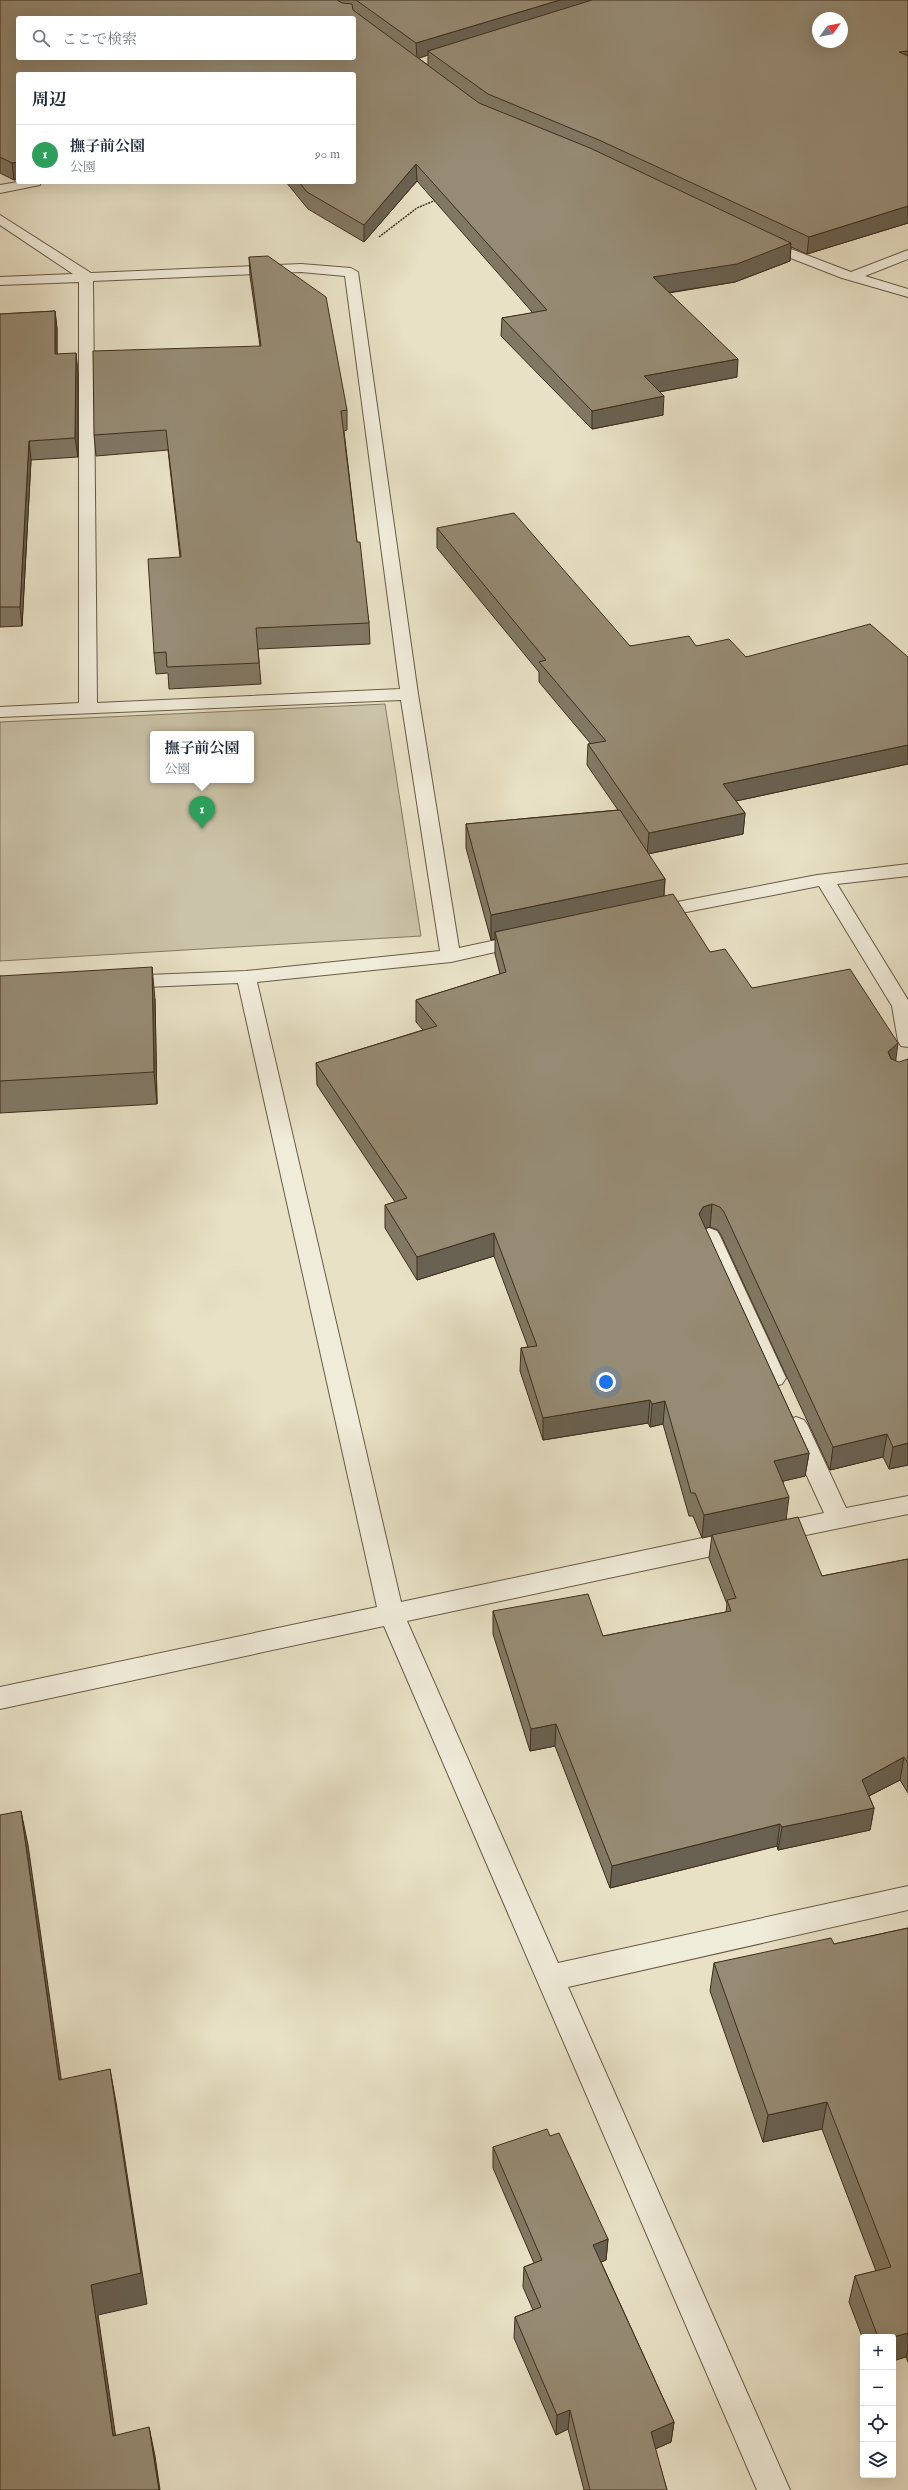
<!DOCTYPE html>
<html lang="ja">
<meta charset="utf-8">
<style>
:root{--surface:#fff;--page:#f2f2f3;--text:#1f2937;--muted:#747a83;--line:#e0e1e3;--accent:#7c3aed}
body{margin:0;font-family:"IM FELL English","Noto Serif JP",serif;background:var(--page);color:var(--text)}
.controls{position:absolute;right:12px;bottom:12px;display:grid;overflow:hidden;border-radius:4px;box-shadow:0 4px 16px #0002}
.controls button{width:36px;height:36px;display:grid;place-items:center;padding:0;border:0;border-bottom:1px solid var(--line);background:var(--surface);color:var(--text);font:20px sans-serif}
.compass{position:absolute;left:812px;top:12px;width:36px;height:36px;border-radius:50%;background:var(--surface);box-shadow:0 4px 16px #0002;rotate:57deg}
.you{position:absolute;left:606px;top:1382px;width:14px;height:14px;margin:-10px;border:3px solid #fff;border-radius:50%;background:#1a73e8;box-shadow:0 0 0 6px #1a73e833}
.badge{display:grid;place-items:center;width:26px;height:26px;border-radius:50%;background:var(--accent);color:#fff;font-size:13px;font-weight:700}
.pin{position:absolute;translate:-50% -33px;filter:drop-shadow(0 1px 2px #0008)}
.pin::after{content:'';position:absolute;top:21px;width:14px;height:12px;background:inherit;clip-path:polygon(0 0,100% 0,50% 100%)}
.popup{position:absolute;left:150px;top:731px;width:104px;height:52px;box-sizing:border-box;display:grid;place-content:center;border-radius:4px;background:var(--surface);filter:drop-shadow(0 1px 3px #0005);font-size:13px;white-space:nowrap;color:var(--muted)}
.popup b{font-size:15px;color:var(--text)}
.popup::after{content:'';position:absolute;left:50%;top:100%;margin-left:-8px;border:8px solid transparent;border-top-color:var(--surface)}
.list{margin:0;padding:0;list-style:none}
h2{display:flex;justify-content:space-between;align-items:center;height:52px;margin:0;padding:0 16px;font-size:17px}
h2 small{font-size:13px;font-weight:400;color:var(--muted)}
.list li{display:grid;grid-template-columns:26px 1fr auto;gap:12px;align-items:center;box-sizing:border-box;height:60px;padding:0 16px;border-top:1px solid var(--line)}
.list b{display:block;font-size:15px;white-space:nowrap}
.list p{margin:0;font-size:13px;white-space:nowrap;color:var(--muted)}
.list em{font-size:13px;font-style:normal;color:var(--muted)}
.icon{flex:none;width:22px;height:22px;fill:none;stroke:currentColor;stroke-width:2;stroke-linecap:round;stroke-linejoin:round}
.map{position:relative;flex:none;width:908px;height:2490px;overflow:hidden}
.search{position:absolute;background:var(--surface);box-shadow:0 4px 16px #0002;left:16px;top:16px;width:340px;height:44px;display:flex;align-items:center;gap:10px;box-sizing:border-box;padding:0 14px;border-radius:4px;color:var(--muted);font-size:15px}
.panel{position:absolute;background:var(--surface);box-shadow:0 4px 16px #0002;left:16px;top:72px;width:340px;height:112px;border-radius:4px}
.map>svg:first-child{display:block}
.green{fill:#cbc3a9;stroke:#847862;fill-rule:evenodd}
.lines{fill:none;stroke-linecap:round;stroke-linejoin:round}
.minor-casing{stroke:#685b46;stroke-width:2}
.path{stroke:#3e2e1c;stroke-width:1.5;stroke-dasharray:2 1;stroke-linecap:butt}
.minor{fill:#f0ecda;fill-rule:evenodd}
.wall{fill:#817864;stroke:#3e2e1c;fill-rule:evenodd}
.shaded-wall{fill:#696151;stroke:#3e2e1c}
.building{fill:#968b74;stroke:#3e2e1c;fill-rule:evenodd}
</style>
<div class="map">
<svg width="908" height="2490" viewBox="0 0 908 2490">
<rect width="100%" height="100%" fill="#e8e1c6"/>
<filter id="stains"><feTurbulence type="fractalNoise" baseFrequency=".005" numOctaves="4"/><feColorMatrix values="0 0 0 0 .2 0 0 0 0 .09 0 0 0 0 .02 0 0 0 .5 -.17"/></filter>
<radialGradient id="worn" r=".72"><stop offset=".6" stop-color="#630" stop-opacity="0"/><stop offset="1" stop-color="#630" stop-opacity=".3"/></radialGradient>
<path class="green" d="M385 704 421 936 0 961V722ZM153 734H251V780H153Z"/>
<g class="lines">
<g class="minor-casing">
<path id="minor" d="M18 182H41L40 185 0 193V185Z
M0 215 91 273 301 264 351 268 358 272 418 694 459 948 524 934 531 936 534 940 531 944 451 962 257 982 401 1602 740 1530 749 1533 752 1540 749 1547 740 1550 407 1621 558 1963 908 1886V1910L568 1987 790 2490H757L384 1626 0 1709V1687L377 1607 238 983 123 988 116 986 113 982 116 978 123 976 246 971 440 951 401 700 0 717V707L79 703V282L0 285V277L73 274 0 225ZM301 272 345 276 400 689 97 703 93 281Z
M762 238 851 272 908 250V259L865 276 908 289V297L842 278 757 245 755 242 757 239Z
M908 864V876L837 884 908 1000V1047L901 1046 898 1041 892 1006 819 886 651 919 644 917 641 913 644 909 651 907 817 875Z
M709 1228 717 1231 720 1236 786 1378 782 1384 774 1386 766 1384 762 1378 698 1236 701 1231Z
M796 1417 804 1420 808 1426 846 1508 908 1496V1514L772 1542 763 1540 760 1533 763 1526 824 1513 784 1426 788 1420Z"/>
</g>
<path class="path" d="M379 237 417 208 436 200"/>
<use href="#minor" class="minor"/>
</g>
<path class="wall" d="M0 0H908V223L807 254 791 247 790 261 735 282 669 293 737 377 659 392 663 415 592 429 501 336 502 318 533 313 417 181 364 242 308 209 286 182H354V74H18V179L14 180 0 173ZM428 55V65L418 58Z
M249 257 347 410V430L344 431 357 542 369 623 370 644 258 649 261 684 169 689 168 673 156 674 154 653 180 557 168 450 96 456 94 435 260 346 250 276Z
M55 311 57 329V354L78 372V457L31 460 22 626 0 627V314Z
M437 528 630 646H696L746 657H908V764L736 801 745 813 743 834 648 854 665 879 664 896 710 952 752 988 895 1061 908 1465 889 1469 883 1457 830 1470 721 1235 718 1230 710 1227 705 1228 809 1453 805 1476 783 1481 786 1519 822 1576 908 1559V1793L900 1780 869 1796 874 1808 870 1830 778 1850 777 1846 610 1888 555 1746 530 1751 493 1634V1611L603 1636 726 1612 727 1604 709 1558 712 1535 702 1538 693 1516H689L663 1424 650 1427 648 1423 543 1440 520 1371 521 1348 528 1347 494 1256 417 1280 385 1228V1205L395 1202 317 1085 316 1063 423 1030 416 1022V1000L500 974 495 954V939L491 940 466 848V824L618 810 587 765 588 744H591L539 682V672L437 548Z
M0 976 155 999 157 1104 0 1113Z
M908 1928V2362L906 2357 893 2337H863V2339L849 2302 855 2276 876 2271 822 2129 763 2142 710 1991 714 1963 834 1944Z
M550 2136 608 2239 606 2260 601 2262 674 2422 671 2442 655 2449 667 2490H584L568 2429 556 2435 514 2338 515 2317 533 2310 523 2287 524 2267 534 2263 493 2168V2147Z"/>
<path class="shaded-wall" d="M560 0H612L428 51V55L417 59 416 43Z
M908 51V67L899 52Z
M18 162V179L14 180 12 163Z
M416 164 417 181 364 242V225Z
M908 206V223L807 254 809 237Z
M791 243 790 261 735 282 652 295 653 277Z
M55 311 57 329V372L55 354Z
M76 353 78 372V457L75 438Z
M738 359 737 377 643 395 644 376Z
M664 396 663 415 592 429V411Z
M29 441 31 460 22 626 20 607Z
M908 745V764L722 804 723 784Z
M745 813 743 834 647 854 649 833Z
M665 879 663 904 495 932V939L491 940V915Z
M152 967 155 999 157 1104 154 1072Z
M898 1043 895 1066 888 1052Z
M712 1204 710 1227 700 1230 699 1214 703 1207Z
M494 1233V1256L417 1280V1257Z
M650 1400 648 1423 543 1440V1418Z
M665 1401 663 1424 650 1427 652 1404Z
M887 1434 883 1457 830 1470 833 1447Z
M908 1443V1465L889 1469 893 1447Z
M809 1453 805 1476 771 1484 774 1461Z
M789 1497 786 1520 702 1538 704 1515Z
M556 1724 555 1746 530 1751 531 1729Z
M904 1757 900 1780 857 1802 862 1780Z
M874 1808 870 1830 778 1850 782 1827Z
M21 1811 28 1845 66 2113 59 2080Z
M780 1824 777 1846 610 1888 612 1866Z
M110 2069 116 2102 147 2304 98 2315 120 2466 113 2436 91 2285Z
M827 2102 822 2129 763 2142 768 2115Z
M608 2239 606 2260 592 2266 593 2245Z
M908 2333V2350L906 2357 893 2361V2337Z
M570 2410 568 2429 556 2435 557 2415Z
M674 2422 671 2442 648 2452 651 2432Z
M149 2427 155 2456 160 2490H159Z"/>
<path class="building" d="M0 0H337L342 3 352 4 353 10 479 103 590 148 791 243 737 264 653 277 738 359 644 376 664 396 592 411 502 318 547 310 416 164 364 225 307 192 299 182H354V74H18V162L12 163 0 157ZM18 18H354V58H18Z
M356 0H560L416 43Z
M592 0H908V51L899 52 908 56V206L809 237 599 140 488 94 428 51ZM818 18H842V42H818Z
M268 256 326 297 347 410 341 411 357 542H360L369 623 256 628 259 663 167 667 166 652 154 653 148 559 181 557 166 430 94 435 93 351 261 346 249 257Z
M55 311V354L76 353 75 438 29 441 20 607H0V314Z
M514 513 630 646 689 636 696 646 729 639 746 657 870 624 908 657V745L723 784 745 813 649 833 588 744 606 741 539 662 546 660 437 528Z
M620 810 665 879 491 915 466 824Z
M673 894 710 952 725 949 752 988 850 969 898 1043 888 1052 891 1059 899 1062 908 1059V1443L893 1447 887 1434 833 1447 724 1212 720 1207 712 1204 703 1207 699 1214 809 1453 774 1461 789 1497 704 1515 695 1493H691L665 1401 652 1404 650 1400 543 1418 521 1348 537 1346 494 1233 417 1257 385 1205 407 1198 316 1063 437 1026 416 1000 506 972 495 932Z
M152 967 154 1072 0 1081V976Z
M798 1517 822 1576 908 1559V1763L904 1757 862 1780 874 1808 782 1827 780 1824 612 1866 556 1724 531 1729 493 1611 588 1594 603 1636 731 1611 727 1600 736 1598 712 1535Z
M21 1811 59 2080 110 2069 141 2273 91 2285 113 2436 149 2427 159 2490H0V1815Z
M908 1928V2333L893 2337H878L855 2276 891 2267 827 2102 768 2115 714 1963 831 1938 834 1944Z
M547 2129 550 2136 559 2133 608 2239 593 2245 674 2422 651 2432 667 2490H590L570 2410 557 2415 515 2317 541 2307 524 2267 542 2260 493 2147Z"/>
<rect width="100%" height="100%" filter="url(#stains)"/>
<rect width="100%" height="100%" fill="url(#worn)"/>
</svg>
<div class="controls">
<button>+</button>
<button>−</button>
<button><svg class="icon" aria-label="locate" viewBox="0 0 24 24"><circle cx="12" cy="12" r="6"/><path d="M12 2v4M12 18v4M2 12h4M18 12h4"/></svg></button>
<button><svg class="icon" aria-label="layers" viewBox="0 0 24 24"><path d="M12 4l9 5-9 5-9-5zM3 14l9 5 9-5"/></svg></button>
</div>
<svg class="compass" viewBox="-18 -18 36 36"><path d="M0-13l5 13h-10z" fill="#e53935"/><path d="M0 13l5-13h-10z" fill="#747a83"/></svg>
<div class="you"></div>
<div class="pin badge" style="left:202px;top:829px;background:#2e9e5b">1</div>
<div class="popup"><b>撫子前公園</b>公園</div>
<div class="search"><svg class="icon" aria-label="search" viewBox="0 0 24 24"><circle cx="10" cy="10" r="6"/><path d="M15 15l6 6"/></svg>ここで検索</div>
<section class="panel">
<h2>周辺<small></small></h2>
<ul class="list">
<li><span class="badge" style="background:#2e9e5b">1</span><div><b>撫子前公園</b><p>公園</p></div><em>90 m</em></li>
</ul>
</section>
</div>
